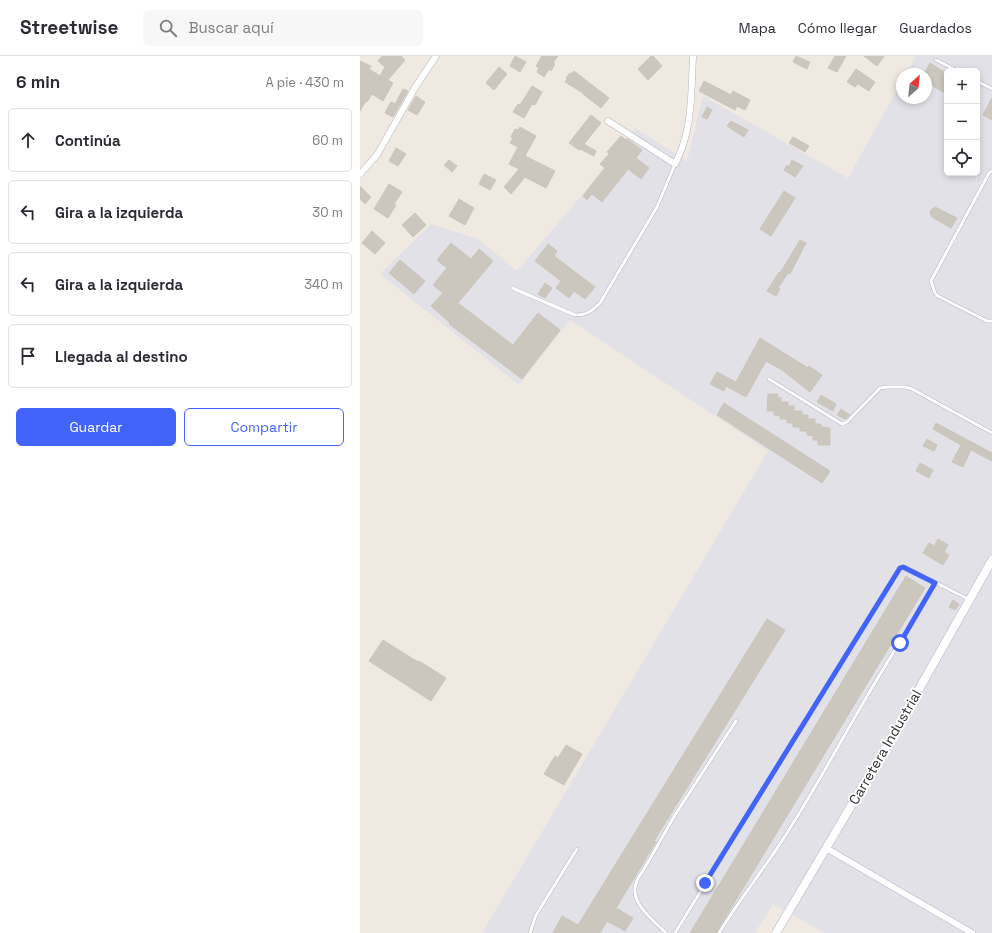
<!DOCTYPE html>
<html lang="es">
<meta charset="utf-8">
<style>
:root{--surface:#fff;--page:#f7f7f7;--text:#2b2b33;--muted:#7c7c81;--line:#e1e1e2;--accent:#4264fb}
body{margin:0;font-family:"Space Grotesk",sans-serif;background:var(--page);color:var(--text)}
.controls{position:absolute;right:12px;top:12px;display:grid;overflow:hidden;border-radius:6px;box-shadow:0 2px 6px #0003}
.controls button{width:36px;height:36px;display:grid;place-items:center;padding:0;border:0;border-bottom:1px solid var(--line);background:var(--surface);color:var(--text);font:20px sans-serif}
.compass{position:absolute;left:536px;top:12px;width:36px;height:36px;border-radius:50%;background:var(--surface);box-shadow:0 2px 6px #0003;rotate:27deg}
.stop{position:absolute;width:12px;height:12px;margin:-9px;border:3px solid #4264fb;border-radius:50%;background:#fff}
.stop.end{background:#4264fb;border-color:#fff;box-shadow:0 1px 4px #0008}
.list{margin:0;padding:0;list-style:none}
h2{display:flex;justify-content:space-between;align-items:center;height:52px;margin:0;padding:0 16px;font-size:17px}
h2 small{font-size:13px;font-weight:400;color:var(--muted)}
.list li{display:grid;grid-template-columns:26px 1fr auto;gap:12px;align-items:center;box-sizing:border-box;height:64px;margin:0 8px 8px;padding:0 8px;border:1px solid var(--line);border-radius:6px}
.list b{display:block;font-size:15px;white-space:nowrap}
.list em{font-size:13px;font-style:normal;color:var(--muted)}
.actions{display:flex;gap:8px;padding:12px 16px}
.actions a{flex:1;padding:9px 0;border:1px solid var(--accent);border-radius:6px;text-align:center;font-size:14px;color:var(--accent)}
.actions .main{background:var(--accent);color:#fff}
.icon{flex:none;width:22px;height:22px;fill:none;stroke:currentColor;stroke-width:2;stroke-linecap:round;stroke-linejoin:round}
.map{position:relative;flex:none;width:632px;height:877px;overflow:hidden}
header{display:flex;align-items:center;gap:24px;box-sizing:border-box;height:56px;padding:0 20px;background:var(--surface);border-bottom:1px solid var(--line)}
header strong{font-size:19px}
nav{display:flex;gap:22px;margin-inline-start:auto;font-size:14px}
.search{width:280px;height:36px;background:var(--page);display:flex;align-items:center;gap:10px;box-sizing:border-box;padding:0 14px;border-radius:6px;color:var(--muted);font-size:15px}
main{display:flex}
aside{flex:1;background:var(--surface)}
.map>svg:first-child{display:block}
.industrial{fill:#e3e1e8;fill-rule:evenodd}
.building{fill:#cbc7bf;stroke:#cbc5ba}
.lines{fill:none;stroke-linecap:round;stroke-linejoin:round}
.lane-casing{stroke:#b4b7c1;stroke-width:4}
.street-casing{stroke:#b4b7c1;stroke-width:7}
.secondary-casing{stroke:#b4b7c1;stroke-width:9}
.lane{stroke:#fff;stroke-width:3}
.street{stroke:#fff;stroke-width:6}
.secondary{stroke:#fff;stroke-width:8}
.route{stroke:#4264fb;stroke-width:5}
.labels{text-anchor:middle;stroke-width:4;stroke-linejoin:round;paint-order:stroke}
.street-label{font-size:14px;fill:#2e2e2e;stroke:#fff}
</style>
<header>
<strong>Streetwise</strong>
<div class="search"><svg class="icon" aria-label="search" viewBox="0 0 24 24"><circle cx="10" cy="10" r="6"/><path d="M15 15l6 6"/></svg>Buscar aquí</div>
<nav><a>Mapa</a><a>Cómo llegar</a><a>Guardados</a></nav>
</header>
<main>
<aside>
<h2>6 min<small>A pie · 430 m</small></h2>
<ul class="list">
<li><svg class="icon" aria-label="ahead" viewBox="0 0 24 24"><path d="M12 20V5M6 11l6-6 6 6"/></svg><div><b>Continúa</b></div><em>60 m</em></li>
<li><svg class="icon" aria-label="left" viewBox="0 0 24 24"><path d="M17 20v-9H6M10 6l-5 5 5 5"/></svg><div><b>Gira a la izquierda</b></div><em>30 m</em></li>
<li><svg class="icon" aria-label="left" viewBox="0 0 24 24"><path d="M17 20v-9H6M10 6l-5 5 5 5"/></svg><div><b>Gira a la izquierda</b></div><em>340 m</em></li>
<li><svg class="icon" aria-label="arrive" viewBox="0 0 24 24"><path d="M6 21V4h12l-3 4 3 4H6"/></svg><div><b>Llegada al destino</b></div></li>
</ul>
<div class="actions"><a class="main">Guardar</a><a>Compartir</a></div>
</aside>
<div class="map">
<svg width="632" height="877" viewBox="0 0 632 877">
<rect width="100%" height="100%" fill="#efe9e1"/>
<path class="industrial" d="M556 0H632V877H465L413 848 395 877H122L408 395 210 264 159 329 20 218 71 168 118 183 157 215 217 145 275 72 327 105 343 40 488 122 542 25V42H566V18H546ZM587 15H617V117H587Z"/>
<path class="building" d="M22 0H41L45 4 28 24 33 27 23 45 12 38 7 46 6 45 0 55V5L11 10 9 13 20 20 25 11 18 5Z
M155 0 166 6 160 16 150 10Z
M182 0H198L193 7 195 8 191 15 189 13 184 21 177 16 179 12 176 10Z
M291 0H293L302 10 288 24 278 13Z
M436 0 450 6 447 13 433 6Z
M475 0H486L477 16 468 12Z
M504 0H524L517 10Z
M570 7 587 18V38L566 26V18H564Z
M139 11 147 18 134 34 126 27Z
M496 13 515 26 509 35 498 28 495 31 487 26Z
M214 15 249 42 241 52 223 38V37L205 26 207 23 206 22 210 17 211 18Z
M344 25 371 39 373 35 390 44 385 54 377 50 375 54 339 35Z
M172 30 182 36 175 49 172 48 164 62 153 56 158 48 160 49Z
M43 33 48 35 33 61 25 57 31 46 35 48Z
M56 40 65 46 57 59 48 54Z
M632 42V64L623 59Z
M347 51 352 54 347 63 342 61Z
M231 59 241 67 224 88 236 95 234 100 220 93 219 94 209 87Z
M371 65 388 74 384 81 367 70Z
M160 71 176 80 165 100 195 115 186 132 165 121 151 138 144 131 159 113 149 108 158 91 150 87 153 82 151 81 155 73 158 74Z
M261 80 266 84 267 83 282 94 276 102 289 112 281 123 268 113 242 146 232 138 227 144 223 140 245 112 240 108 249 98 247 96Z
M433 81 449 90 445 96 429 87Z
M36 92 46 98 38 110 29 105Z
M89 104 97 110 92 116 84 109Z
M432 104 443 110 435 121 424 114 427 109 429 111Z
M124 118 136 124 130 134 119 128Z
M29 128 42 136 34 148 36 149 28 162 14 153Z
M0 130 11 141 5 148 0 143Z
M424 135 435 142 411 180 400 173Z
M99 143 114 152 105 169 89 160Z
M575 151 597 162 591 172 572 161 570 157 571 154Z
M55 157 66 169 53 181 42 169Z
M12 175 25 187 15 198 2 187Z
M440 184 446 187 430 218 428 217 418 232 420 233 416 240 407 235 419 216 420 217Z
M91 187 111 203 119 193 133 205 98 247 153 289 178 257 200 274 162 323 89 268 90 267 71 250 83 237 73 229 87 212 77 204Z
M188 188 197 195 194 200 235 231 225 243 214 235 209 242 196 232 201 225 175 205Z
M40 204 65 225 54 238 29 217Z
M185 227 192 232 185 242 178 238Z
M400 282 448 312 449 310 462 319 450 336 422 314 406 305 386 341 366 330 364 335 350 328 357 316 376 326Z
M408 338H418L417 341 421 342V346H428V350H434V355H442V359H448V363H455V368H461V371L470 372V389H458V384H453V380L447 379V375H440V371H433V367H427V363H420V360L414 359V355H407Z
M461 339 476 348 473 355 457 346Z
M364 347 470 415 462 427 357 359Z
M481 353 490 359 485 363 477 359Z
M576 367 632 397V405L611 394 603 411 592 406 601 389 573 373Z
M567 383 577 389 574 395 563 390Z
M560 407 573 414 569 422 556 415Z
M578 483 588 489 584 496 589 499 583 509 563 497 569 487 574 490Z
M546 520 565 532 356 877H330Z
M593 544 599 548 595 554 589 551Z
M407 563 425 574 294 785 296 786 256 852 273 862 265 875 247 865 240 877H193L202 860 218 869Z
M23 584 58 606 59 605 86 622 71 645 9 605Z
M206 689 222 698 204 729 184 718 195 700 198 702Z"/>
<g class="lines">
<g class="lane-casing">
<path id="lane" d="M576 4 598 15
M617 25 632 33
M632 115 629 117 571 225 575 237 578 240 627 265H632
M152 232 215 259C227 259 232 255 240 247L297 151 315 108
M409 323 482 368 487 366 520 332 527 331H545L552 333 632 377
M170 877 176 859 217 793
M306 877C288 859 261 841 283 815L315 759 376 665
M315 877 540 511H545L608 543
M359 877C380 842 406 811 427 777 459 727 486 675 516 625 536 592 556 560 575 527"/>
</g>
<g class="street-casing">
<path id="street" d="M248 65 315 108C333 74 331 37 333 0
M0 118 17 99 56 30 76 0
M466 792 612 877"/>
</g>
<g class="secondary-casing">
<path id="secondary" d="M416 877 537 672 632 504"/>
</g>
<use href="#lane" class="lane"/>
<use href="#street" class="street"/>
<use href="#secondary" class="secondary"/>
</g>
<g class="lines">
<path class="route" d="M345 827 540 512 543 511 575 527 540 587"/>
</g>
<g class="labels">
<g class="street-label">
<text transform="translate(525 691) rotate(-60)" y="5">Carretera Industrial</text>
</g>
</g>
</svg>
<div class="controls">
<button>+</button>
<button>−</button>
<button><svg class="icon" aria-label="locate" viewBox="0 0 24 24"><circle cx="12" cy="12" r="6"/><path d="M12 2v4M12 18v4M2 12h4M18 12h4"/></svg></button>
</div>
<svg class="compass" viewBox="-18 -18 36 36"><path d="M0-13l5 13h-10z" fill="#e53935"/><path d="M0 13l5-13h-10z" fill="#7c7c81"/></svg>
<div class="stop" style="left:540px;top:587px"></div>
<div class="stop end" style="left:345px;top:827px"></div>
</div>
</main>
